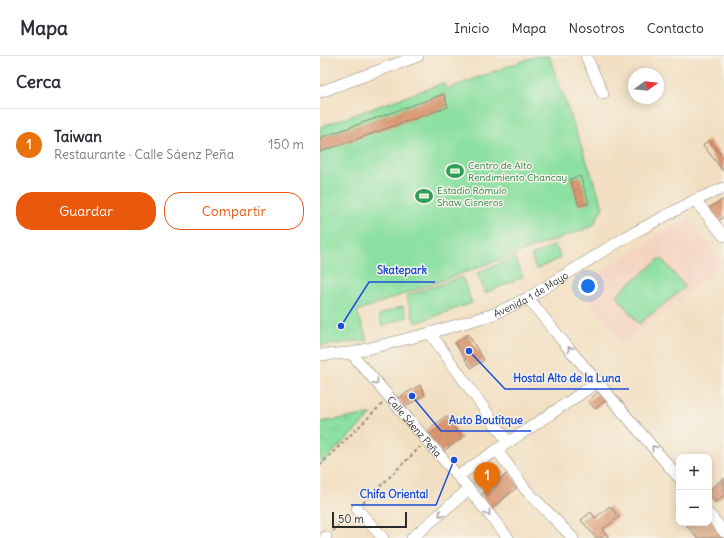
<!DOCTYPE html>
<html lang="es">
<meta charset="utf-8">
<style>
:root{--surface:#fff;--page:#f7f7f7;--text:#2b2b33;--muted:#7c7c81;--line:#e1e1e2;--accent:#ea580c}
body{margin:0;font-family:Delius,sans-serif;background:var(--page);color:var(--text)}
.controls{position:absolute;right:12px;bottom:12px;display:grid;overflow:hidden;border-radius:8px;box-shadow:0 2px 10px #0003}
.controls button{width:36px;height:36px;display:grid;place-items:center;padding:0;border:0;border-bottom:1px solid var(--line);background:var(--surface);color:var(--text);font:20px sans-serif}
.compass{position:absolute;left:308px;top:12px;width:36px;height:36px;border-radius:50%;background:var(--surface);box-shadow:0 2px 10px #0003;rotate:75deg}
.scale{position:absolute;left:12px;bottom:10px;width:75px;box-sizing:border-box;padding-left:4px;border:2px solid #2b2b2b;border-top:0;font-size:11px;line-height:14px;white-space:nowrap;color:#2b2b2b;-webkit-text-stroke:3px #f7f3e8;paint-order:stroke}
.you{position:absolute;left:268px;top:230px;width:14px;height:14px;margin:-10px;border:3px solid #fff;border-radius:50%;background:#1a73e8;box-shadow:0 0 0 6px #1a73e833}
.badge{display:grid;place-items:center;width:26px;height:26px;border-radius:50%;background:var(--accent);color:#fff;font-size:13px;font-weight:700}
.pin{position:absolute;translate:-50% -33px;filter:drop-shadow(0 1px 2px #0008)}
.pin::after{content:'';position:absolute;top:21px;width:14px;height:12px;background:inherit;clip-path:polygon(0 0,100% 0,50% 100%)}
.list{margin:0;padding:0;list-style:none}
h2{display:flex;justify-content:space-between;align-items:center;height:52px;margin:0;padding:0 16px;font-size:17px}
h2 small{font-size:13px;font-weight:400;color:var(--muted)}
.list li{display:grid;grid-template-columns:26px 1fr auto;gap:12px;align-items:center;box-sizing:border-box;height:72px;padding:0 16px;border-top:1px solid var(--line)}
.list b{display:block;font-size:15px;white-space:nowrap}
.list p{margin:0;font-size:13px;white-space:nowrap;color:var(--muted)}
.list em{font-size:13px;font-style:normal;color:var(--muted)}
.actions{display:flex;gap:8px;padding:12px 16px}
.actions a{flex:1;padding:9px 0;border:1px solid var(--accent);border-radius:16px;text-align:center;font-size:14px;color:var(--accent)}
.actions .main{background:var(--accent);color:#fff}
.map{position:relative;flex:none;width:404px;height:482px;overflow:hidden}
header{display:flex;align-items:center;gap:24px;box-sizing:border-box;height:56px;padding:0 20px;background:var(--surface);border-bottom:1px solid var(--line)}
header strong{font-size:19px}
nav{display:flex;gap:22px;margin-inline-start:auto;font-size:14px}
main{display:flex}
aside{flex:1;background:var(--surface)}
.map>svg:first-child{display:block}
.built{fill:#f5d3c1}
.grass{fill:url(#grass-tufts);stroke:#5c8666}
.pitch{fill:#8ce0a1;stroke:#5c8666}
.building{fill:url(#building-hatch)}
.lines{fill:none;stroke-linecap:round;stroke-linejoin:round}
.minor-casing{stroke:#8e8576;stroke-width:12}
.path{stroke:#8e8576;stroke-width:2;stroke-dasharray:3 3;stroke-linecap:butt}
.minor{stroke:#fff;stroke-width:11}
.oneway{stroke:#a0a0a0}
.labels{text-anchor:middle;stroke-width:3;stroke-linejoin:round;paint-order:stroke}
.leisure-label{font-size:10px;fill:#27864d;stroke:#f7f3e8;text-anchor:start}
.street-label{font-size:10px;fill:#2b2b2b;stroke:#f7f3e8}
.leader{fill:none;stroke:#1d4ed8;stroke-width:1.5}
.callout-dot{fill:#1d4ed8;stroke:#f7f3e8;stroke-width:1.5}
.callout-label{font-size:11px;text-anchor:middle;font-weight:bold;fill:#1d4ed8;stroke:#f7f3e8;stroke-width:3;stroke-linejoin:round;paint-order:stroke}
</style>
<header>
<strong>Mapa</strong>
<nav><a>Inicio</a><a>Mapa</a><a>Nosotros</a><a>Contacto</a></nav>
</header>
<main>
<aside>
<h2>Cerca<small></small></h2>
<ul class="list">
<li><span class="badge" style="background:#e8710a">1</span><div><b>Taiwan</b><p>Restaurante · Calle Sáenz Peña</p></div><em>150 m</em></li>
</ul>
<div class="actions"><a class="main">Guardar</a><a>Compartir</a></div>
</aside>
<div class="map">
<svg width="404" height="482" viewBox="0 0 404 482">
<defs>
<pattern id="grass-tufts" width="24" height="20" patternUnits="userSpaceOnUse"><rect width="24" height="20" fill="#8ce0a1"/><path d="M3 7l-1-3M5 7V3M7 7l1-3M15 17l-1-3M17 17v-4M19 17l1-3" fill="none" stroke="#79c08b"/></pattern>
<pattern id="building-hatch" width="6" height="6" patternUnits="userSpaceOnUse"><rect width="6" height="6" fill="#de9972"/><path d="M-1 1l2-2M0 6l6-6M5 7l2-2" fill="none" stroke="#b47d5e"/></pattern>
</defs>
<rect width="100%" height="100%" fill="#f7f3e8"/>
<filter id="ink" filterUnits="userSpaceOnUse"><feTurbulence type="fractalNoise" baseFrequency=".025" numOctaves="2"/><feDisplacementMap in="SourceGraphic" scale="8" xChannelSelector="R" yChannelSelector="G"/><feConvolveMatrix kernelMatrix="1 2 1 2 8 2 1 2 1" color-interpolation-filters="sRGB"/></filter>
<filter id="wash" filterUnits="userSpaceOnUse"><feTurbulence type="fractalNoise" baseFrequency=".012" numOctaves="4" result="noise"/><feDisplacementMap in="SourceGraphic" scale="16" xChannelSelector="R" yChannelSelector="G"/><feGaussianBlur stdDeviation="0.9" result="paint"/><feColorMatrix in="noise" values="0 0 0 0 0 0 0 0 0 0 0 0 0 0 0 0 0 1.4 0 .05"/><feComposite in="paint" operator="in"/></filter>
<g filter="url(#wash)">
<rect width="100%" height="100%" fill="#f2dfc1"/>
<path class="built" d="M369 161 403 208 303 288 257 230Z"/>
<path class="grass" d="M52 358 0 409V366Z"/>
<path class="pitch" d="M216 0H229L283 151 273 170 37 255 47 284 0 290V71L124 27 127 33Z
M235 189 241 202 216 213 211 200Z
M195 201 203 221 165 237 157 217Z
M341 202 365 231 319 268 296 239Z
M142 221 152 247 95 267 86 240Z
M83 250 87 261 62 270 59 259Z"/>
<g id="blocks">
<path class="building" d="M124 38 128 51 0 96V82Z
M389 84 404 103V116L383 89Z
M260 120 269 147 259 150 250 123Z
M404 143V161L398 165 389 152Z
M148 278 164 304 151 312 135 287Z
M100 329 105 339 84 351 78 342Z
M279 336 286 344 275 353 268 345Z
M126 360 142 382 121 397 105 376Z
M189 416 200 429 171 453 161 439Z
M404 422V439L395 446 389 438V434Z
M290 450 299 461 282 474 289 482H276L261 464 271 456 275 462Z
M389 462 404 480V482H377L367 470 370 467H389Z"/>
</g>
</g>
<g filter="url(#ink)">
<use href="#blocks" fill-opacity="0" stroke="#8e8576" stroke-width="1"/>
<g class="lines">
<g class="minor-casing">
<g id="minor">
<path d="M266 0 283 38"/>
<path d="M0 36 98 0"/>
<path d="M375 144 404 180"/>
<path d="M208 242 245 288 359 422"/>
<path d="M110 277 188 386"/>
<path id="s1" d="M31 297 149 433 188 482"/>
<path id="s2" d="M0 299 31 297 110 277 174 258 208 242 306 181 375 144 404 132"/>
<path d="M177 394 206 434 253 482"/>
<path d="M138 420 278 326"/>
<path d="M37 453 63 482"/>
<path d="M389 458 404 476"/>
<path d="M5 482 6 481"/>
<path d="M92 482 149 433"/>
</g>
</g>
<path class="path" d="M0 409 62 348
M43 447 100 391
M13 475 30 459"/>
<use href="#minor" class="minor"/>
</g>
<defs><path id="oneway-chevron" d="M-2-3.5L2.5 0L-2 3.5" fill="none" stroke-width="1.6" stroke-linecap="round" stroke-linejoin="round"/></defs>
<g class="oneway">
<use href="#oneway-chevron" transform="translate(250 293) rotate(-130)"/>
<use href="#oneway-chevron" transform="translate(56 326) rotate(49)"/>
<use href="#oneway-chevron" transform="translate(334 392) rotate(-130)"/>
<use href="#oneway-chevron" transform="translate(168 457) rotate(51)"/>
<use href="#oneway-chevron" transform="translate(121 458) rotate(140)"/>
</g>
</g>
<defs>
<g id="stadium-bare" transform="scale(1.38)"><path d="M0-5a6.5 5 0 1 0 0 10a6.5 5 0 1 0 0-10ZM-3.5-1.8h7v3.6h-7Z" fill="#2e9e5b" stroke="#f7f3e8" stroke-width="2.5" paint-order="stroke"/></g>
</defs>
<g fill-rule="evenodd">
<use href="#stadium-bare" x="135" y="115"/>
<use href="#stadium-bare" x="104" y="140"/>
</g>
<g class="labels">
<g class="leisure-label">
<text x="148" y="113">Centro de Alto<tspan x="148" dy="12">Rendimiento Chancay</tspan></text>
<text x="117" y="138">Estadio Rómulo<tspan x="117" dy="12">Shaw Cisneros</tspan></text>
</g>
<g class="street-label">
<text dy="4" stroke="none"><textPath href="#s2" startOffset="221">Avenida 1 de Mayo</textPath></text>
<text dy="4" stroke="none"><textPath href="#s1" startOffset="97">Calle Sáenz Peña</textPath></text>
</g>
</g>
<path class="leader" d="M21 270L49 226H115M149 295L185 333H309M92 340L121 375H211M134 404L116 449H31"/>
<g class="callout-dot">
<circle cx="21" cy="270" r="4"/>
<circle cx="149" cy="295" r="4"/>
<circle cx="92" cy="340" r="4"/>
<circle cx="134" cy="404" r="4"/>
</g>
<g class="callout-label">
<text x="82" y="218">Skatepark</text>
<text x="247" y="326">Hostal Alto de la Luna</text>
<text x="166" y="368">Auto Boutitque</text>
<text x="74" y="442">Chifa Oriental</text>
</g>
</svg>
<div class="controls">
<button>+</button>
<button>−</button>
</div>
<svg class="compass" viewBox="-18 -18 36 36"><path d="M0-13l5 13h-10z" fill="#e53935"/><path d="M0 13l5-13h-10z" fill="#7c7c81"/></svg>
<div class="scale">50 m</div>
<div class="you"></div>
<div class="pin badge" style="left:167px;top:439px;background:#e8710a">1</div>
</div>
</main>
